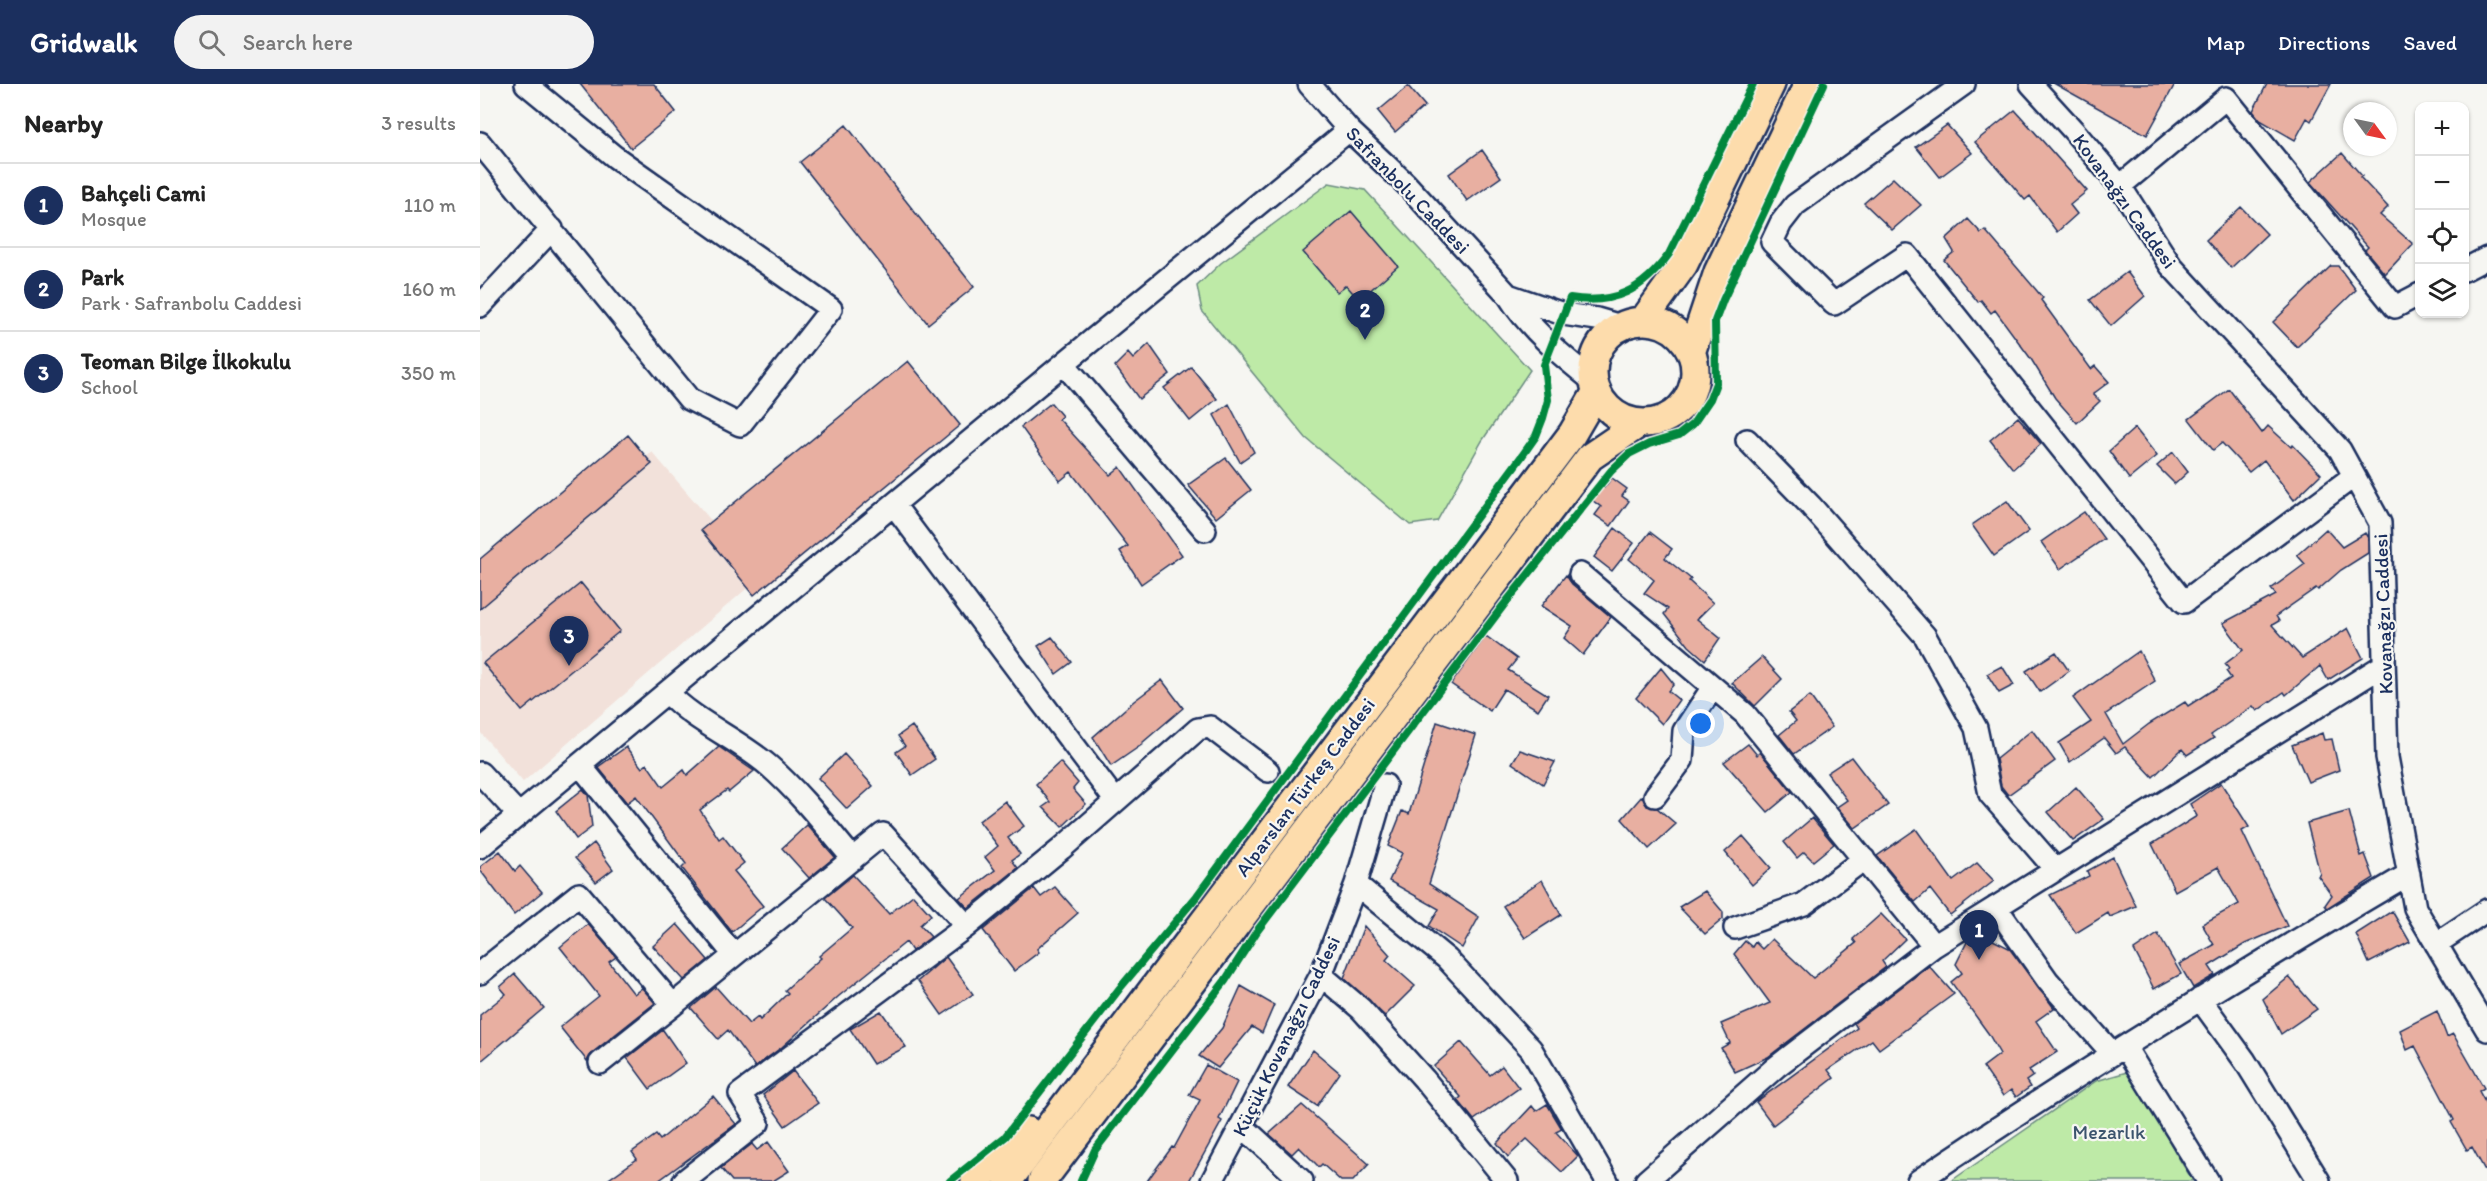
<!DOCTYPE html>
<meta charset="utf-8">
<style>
:root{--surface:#fff;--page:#f2f2f2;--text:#222;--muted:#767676;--line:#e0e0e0;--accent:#1b2f5e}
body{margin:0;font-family:Itim,sans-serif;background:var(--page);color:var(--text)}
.controls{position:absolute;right:18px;top:18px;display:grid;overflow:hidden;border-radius:12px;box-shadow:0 2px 4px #0004}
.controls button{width:54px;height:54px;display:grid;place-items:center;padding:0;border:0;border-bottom:2px solid var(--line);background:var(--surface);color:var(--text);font:30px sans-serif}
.compass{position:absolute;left:1863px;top:18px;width:54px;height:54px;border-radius:50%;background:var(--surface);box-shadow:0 2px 4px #0004;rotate:123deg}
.you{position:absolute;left:1221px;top:640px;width:21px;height:21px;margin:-15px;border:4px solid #fff;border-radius:50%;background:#1a73e8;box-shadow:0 0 0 9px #1a73e833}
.badge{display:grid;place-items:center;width:39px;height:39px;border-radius:50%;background:var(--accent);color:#fff;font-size:20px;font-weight:700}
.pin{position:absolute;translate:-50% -50px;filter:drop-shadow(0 2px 3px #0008)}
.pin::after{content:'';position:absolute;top:32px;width:21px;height:18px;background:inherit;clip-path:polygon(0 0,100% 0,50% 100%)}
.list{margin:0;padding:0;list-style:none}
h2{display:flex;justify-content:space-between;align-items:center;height:78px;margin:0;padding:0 24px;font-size:26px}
h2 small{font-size:20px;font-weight:400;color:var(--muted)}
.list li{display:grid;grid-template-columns:39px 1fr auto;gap:18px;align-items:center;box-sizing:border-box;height:84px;padding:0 24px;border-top:2px solid var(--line)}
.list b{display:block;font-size:22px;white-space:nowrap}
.list p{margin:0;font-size:20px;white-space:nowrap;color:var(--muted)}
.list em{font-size:20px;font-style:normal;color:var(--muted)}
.icon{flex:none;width:33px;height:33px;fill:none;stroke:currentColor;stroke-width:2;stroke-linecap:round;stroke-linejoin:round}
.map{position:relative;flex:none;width:2007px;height:1097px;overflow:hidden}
header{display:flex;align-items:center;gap:36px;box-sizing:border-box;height:84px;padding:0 30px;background:var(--accent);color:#fff}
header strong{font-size:28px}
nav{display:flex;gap:33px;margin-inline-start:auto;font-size:21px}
.search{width:420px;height:54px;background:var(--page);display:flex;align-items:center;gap:15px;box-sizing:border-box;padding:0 21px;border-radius:33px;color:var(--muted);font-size:22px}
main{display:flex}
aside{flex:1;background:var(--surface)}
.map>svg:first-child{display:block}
.built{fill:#f2e1da}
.green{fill:#beeaa7;stroke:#6c8c82;stroke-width:1.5}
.building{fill:#e8afa1;stroke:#1b2f5e;stroke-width:1.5}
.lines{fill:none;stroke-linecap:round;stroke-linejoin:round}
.minor-casing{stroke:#1b2f5e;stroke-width:26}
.major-casing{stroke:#1b2f5e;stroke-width:32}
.minor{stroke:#f6f6f2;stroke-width:21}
.major{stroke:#fddcac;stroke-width:27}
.cycleway-casing{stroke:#f6f6f2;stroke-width:11}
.cycleway{stroke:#00873e;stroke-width:8}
.labels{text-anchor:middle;stroke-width:4.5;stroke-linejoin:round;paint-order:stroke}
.street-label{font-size:20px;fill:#1b2f5e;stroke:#f6f6f2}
.park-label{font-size:20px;fill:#3c546d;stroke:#f6f6f2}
</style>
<header>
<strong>Gridwalk</strong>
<div class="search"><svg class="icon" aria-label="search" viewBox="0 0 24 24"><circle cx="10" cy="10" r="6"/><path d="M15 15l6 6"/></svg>Search here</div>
<nav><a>Map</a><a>Directions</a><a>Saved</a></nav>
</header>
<main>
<aside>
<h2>Nearby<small>3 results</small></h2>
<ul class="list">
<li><span class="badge">1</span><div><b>Bahçeli Cami</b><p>Mosque</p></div><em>110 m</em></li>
<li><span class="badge">2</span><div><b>Park</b><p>Park · Safranbolu Caddesi</p></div><em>160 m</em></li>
<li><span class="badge">3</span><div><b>Teoman Bilge İlkokulu</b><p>School</p></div><em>350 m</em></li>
</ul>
</aside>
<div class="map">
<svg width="2007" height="1097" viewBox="0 0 2007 1097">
<rect width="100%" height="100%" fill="#f6f6f2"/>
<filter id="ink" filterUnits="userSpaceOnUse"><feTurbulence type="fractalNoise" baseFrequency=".0167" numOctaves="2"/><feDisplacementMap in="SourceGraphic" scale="12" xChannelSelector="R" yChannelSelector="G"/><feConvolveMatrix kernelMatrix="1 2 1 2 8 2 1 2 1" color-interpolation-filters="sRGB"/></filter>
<g filter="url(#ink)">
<path class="built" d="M172 368 280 493 43 698 0 648V516Z"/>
<path class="green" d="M849 99 885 106 1050 286 1002 357 957 437 930 441 826 354 722 227 717 202 741 179Z
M1654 986 1695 1068 1713 1097H1471L1616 997Z"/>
<path class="building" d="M100 0H174L196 28 151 64Z
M1575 0H1695L1667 51Z
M1787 0H1851L1831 37 1827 34 1815 56 1780 36 1773 27Z
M928 2 945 22 915 48 898 27Z
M1535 26 1607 107 1590 121 1597 130 1577 148 1550 112 1545 116 1495 58Z
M366 41 494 203 448 240 320 78Z
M1467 41 1492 69 1460 93 1436 63Z
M1002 66 1021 93 987 117 969 90Z
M1862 69 1882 92 1880 93 1908 123 1900 131 1933 160 1905 190 1885 166 1888 163 1830 98Z
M1413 94 1441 121 1412 146 1384 119Z
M1761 123 1787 150 1751 184 1726 156Z
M871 127 918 182 879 216 866 201 857 208 823 168Z
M1488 135 1501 149 1505 146 1563 214 1561 216 1611 285 1615 282 1629 298 1613 310 1620 317 1597 339 1575 314 1551 275 1515 226 1511 229 1501 216 1498 218 1464 176 1474 168 1466 155Z
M1851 182H1858L1876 206 1817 263 1793 238Z
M1647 188 1665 212 1631 242 1610 216Z
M669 260 690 290 659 315 635 282 648 269 653 275Z
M428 277 480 341 274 511 221 446Z
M711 283 737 315 710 337 684 304Z
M1749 305 1782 349 1788 342 1811 363 1813 361 1841 390 1814 416 1784 376 1769 388 1742 359 1733 366 1709 335Z
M571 319 582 332 579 335 630 391 640 383 702 471 661 500 640 467 648 462 591 388 580 397 541 343Z
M749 320 774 368 760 378 734 331Z
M1538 333 1561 360 1533 385 1510 356Z
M1655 344 1677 372 1649 395 1629 367Z
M148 351 172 380 0 525V475Z
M1693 368 1708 388 1695 400 1677 382Z
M746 374 771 406 736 434 708 401Z
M1132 394 1147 405 1142 412 1149 417 1131 442 1115 431 1121 423 1112 416 1121 402 1124 404Z
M1527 417 1549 447 1514 472 1492 441Z
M1604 428 1624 455 1580 485 1561 458Z
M1135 444 1154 459 1132 487 1114 473Z
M1846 445 1862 463 1885 449 1888 454V469L1861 486 1838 506 1836 504 1796 532 1799 537 1792 541 1822 574 1868 544 1883 574 1848 596 1840 582 1806 611 1804 608 1777 627 1773 622 1731 651 1734 654 1707 671 1702 665 1673 693 1645 663 1636 669 1624 654 1590 678 1579 659 1611 638 1593 614 1659 567 1675 597 1626 630 1643 660 1669 640 1705 618 1708 622 1751 594 1746 587 1749 585 1745 580 1763 566 1743 539 1796 511 1791 505 1825 480 1817 471Z
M1170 448 1192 465 1185 474 1211 495 1209 497 1233 519 1217 535 1240 554 1225 576 1209 562 1184 530 1188 525 1164 509 1174 496 1149 475Z
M1086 491 1092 500 1131 533 1103 571 1084 554 1092 542 1061 522Z
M101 499 140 547 42 627 3 579Z
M1006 552 1037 575 1028 586 1068 611 1058 626 1024 605 1010 627 971 600Z
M572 553 592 578 576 590 558 562Z
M1576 568 1589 587 1560 608 1546 587Z
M1282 573 1302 595 1275 622 1252 599Z
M1522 582 1534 601 1519 609 1507 590Z
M1181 584 1194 600 1188 607 1199 616 1182 640 1156 614Z
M682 596 703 624 662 659 663 660 631 682 613 653 654 617Z
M1330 612 1352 643 1314 670 1299 651 1316 637 1309 628Z
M957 638 996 651 949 800 999 833 982 864 949 842 959 825 909 797 922 769 908 762 922 727 929 730Z
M432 642 455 675 432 691 416 668 425 662 418 652Z
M1552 646 1575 677 1528 711 1521 702 1516 675Z
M1842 649 1844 656 1852 655 1859 686 1828 698 1812 661Z
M1268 660 1277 671 1280 668 1312 708 1288 728 1244 678Z
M146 663 162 684 167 680 183 703 204 686 207 691 239 663 274 687 249 708 247 706 220 726 239 755 243 752 264 779 254 787 283 822 252 848 202 784 206 780 156 712 147 719 118 683Z
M1040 666 1075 678 1063 700 1032 679Z
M364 670 393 702 367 725 338 694Z
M1371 673 1408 721 1375 744 1357 723 1367 716 1347 689Z
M580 678 598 699 593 705 606 720 582 743 563 723 570 718 556 700Z
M1741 699 1769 743 1762 747 1807 842 1765 860 1729 882 1735 891 1713 904 1699 880 1734 861 1722 840 1759 820 1738 783 1695 807 1672 760 1717 732 1710 720Z
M1596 703 1624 735 1593 757 1568 728Z
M103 705 108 711 112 743 96 755 76 727Z
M1162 712 1167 722 1177 724 1196 740 1169 765 1142 735Z
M525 717 544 742 528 754 540 770 532 776 538 784 488 824 479 814 515 786 505 773 518 762 499 737Z
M1869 727 1881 772 1885 770 1894 794 1847 824 1845 821 1852 811 1838 792 1840 790 1827 739Z
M1332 734 1354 760 1333 777 1324 768 1317 774 1304 758Z
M327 741 355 773 329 794 302 764Z
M1436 745 1473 797 1497 779 1514 797 1470 831 1450 805 1435 818 1397 772Z
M1263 752 1291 784 1272 801 1245 768Z
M114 759 133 785 116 798 95 774Z
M20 767 35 787 40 782 62 808 34 831 0 786V783Z
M1633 773 1656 822 1630 833 1628 829 1596 849 1570 811 1609 792 1607 787Z
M373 791 409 830 433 811 451 831 440 841 451 853 432 867 426 858 359 912 302 963 275 983 248 946 238 955 211 924 236 903 269 940 278 933 280 936 308 909 305 906 341 874 339 872 372 844 345 814Z
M1062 796 1081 831 1045 854 1023 822Z
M575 803 598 829 557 865 559 868 534 887 503 846 554 804 561 813Z
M1225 807 1243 828V835L1225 850 1199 823Z
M1912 827 1930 858 1889 879 1876 850Z
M1401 830 1425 855 1402 877 1406 883 1288 973 1255 988 1241 964 1250 959 1241 940 1290 919 1254 870 1265 857 1272 863 1275 858 1282 865 1292 855 1333 894 1376 859 1373 855Z
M108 840 136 873 129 878 154 910 162 904 175 919 112 969 107 977 80 943 119 912 80 863Z
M197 840 228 876 204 896 173 862Z
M884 842 910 871 906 876 935 902 905 932 864 894Z
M1499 849 1529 864 1574 924 1556 937 1577 968 1549 986 1553 992 1546 997 1550 1003 1536 1013 1531 1006 1523 1012 1503 983 1520 970 1508 949 1471 898 1482 889 1476 880 1488 856Z
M1678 850 1701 890 1674 905 1654 866Z
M466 873 493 910 462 931 438 897Z
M1449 882 1474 910 1399 965 1392 956 1348 986 1354 994 1293 1041 1276 1018 1377 944 1374 939Z
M35 890 64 924 0 978V931L26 910 20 903Z
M1809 893 1837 925 1801 950 1783 915Z
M761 902 794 921 782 949 772 943 738 984 719 972 742 944Z
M401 927 426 963 393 980 370 945Z
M1957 927 1967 953 1973 950 2004 1004 1999 1007 2007 1022V1090L1992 1063 1987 1066 1971 1038 1974 1036 1935 962 1927 966 1920 946Z
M183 946 206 979 170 1005 147 974Z
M981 958 1010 991 1022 982 1039 1004 994 1036 978 1016 981 1013 954 982Z
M833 966 860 989 837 1022 808 1003Z
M726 981 757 998 739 1035 742 1037 709 1097H667L692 1063 694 1064 720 1016 709 1011Z
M313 987 338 1019 305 1042 283 1011Z
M233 1012 256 1040 178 1097H126L157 1075 152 1068 176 1051 180 1056Z
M1067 1020 1082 1045 1076 1048 1098 1072 1082 1088 1047 1055 1028 1073 1017 1059 1052 1022 1056 1027Z
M822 1021 889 1080 873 1097H861L842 1080 839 1083 819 1063 812 1070 789 1050Z
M288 1058 309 1087 293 1097H252L241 1084 272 1060 277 1066Z"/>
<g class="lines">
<g class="minor-casing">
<path id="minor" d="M829 0 869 46 926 100 1028 211C1049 245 1082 272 1113 297
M1484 0 1315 121 1301 139 1292 158 1354 220 1427 171 1704 518 1874 392
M1551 0 1593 46 1640 102 1691 182 1860 366 1900 439 1907 673 1935 824 2007 946
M0 59 209 315 260 341 351 225 135 73 46 0
M1640 102 1746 14 1915 223 1940 210
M1984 186 2007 174
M1028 211 1083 230 1117 235 1141 242
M0 222 72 145
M584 280 725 446
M1267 356 1331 422 1445 552 1496 644 1510 710 1576 786
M414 421 635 716
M1100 490 1265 630 1454 862
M188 609C215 638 258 655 289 682 320 709 346 743 373 775
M100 681 254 871
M0 689 39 731
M1175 712 1202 676 1204 647 1233 603
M0 763 588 276 869 46
M876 800 967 875 1051 965 1127 1097
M1516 823 1568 897 1632 969
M1255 844 1324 820 1384 775
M1956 860 2007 826
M0 889 99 810 193 921 403 750 487 842
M841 891 881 925 944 995 1027 1097
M1720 915 1765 977 1839 1097
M1645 963 1728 1097
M120 979 193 921
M762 1042 822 1097
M204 1097 278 1039 260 1010 487 842 581 765 718 645 730 643 788 687
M732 1097 841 891 876 800 905 701
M1166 1097 1296 983 1454 862 1904 581
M1438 1097C1598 989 1762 888 1929 790"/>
</g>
<g class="major-casing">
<path id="major" d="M1163 237 1204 180 1291 0
M1113 288a51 51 0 1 1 102 0a51 51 0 1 1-102 0Z
M1211 269 1238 188 1328 0
M495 1097 530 1067 548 1047
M528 1097 1092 350 1117 307
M562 1097 1110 373 1160 339"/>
</g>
<use href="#minor" class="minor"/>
<use href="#major" class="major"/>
<g class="cycleway-casing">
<path id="cycleway" d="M470 1097 525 1053 640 904 717 812 1042 372 1056 352 1063 334 1068 316 1064 281 1090 214C1134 221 1163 206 1189 170L1273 0
M601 1097 615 1066 745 897 777 847 1023 522 1131 387 1149 370 1169 360 1199 351 1213 340 1230 315 1236 299 1235 237 1243 216 1344 0"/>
</g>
<use href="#cycleway" class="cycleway"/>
</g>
</g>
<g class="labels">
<g class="street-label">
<text transform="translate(928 106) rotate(46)" y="7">Safranbolu Caddesi</text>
<text transform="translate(1645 117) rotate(54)" y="7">Kovanağzı Caddesi</text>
<text transform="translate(1903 530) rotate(-92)" y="7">Kovanağzı Caddesi</text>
<text transform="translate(825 703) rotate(-53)" y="7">Alparslan Türkeş Caddesi</text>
<text transform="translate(806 952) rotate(-64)" y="7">Küçük Kovanağzı Caddesi</text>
</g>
<g class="park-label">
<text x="1629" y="1055">Mezarlık</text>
</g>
</g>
</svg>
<div class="controls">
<button>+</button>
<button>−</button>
<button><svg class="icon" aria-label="locate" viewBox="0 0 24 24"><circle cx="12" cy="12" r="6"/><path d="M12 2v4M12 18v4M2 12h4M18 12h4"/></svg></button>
<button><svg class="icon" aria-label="layers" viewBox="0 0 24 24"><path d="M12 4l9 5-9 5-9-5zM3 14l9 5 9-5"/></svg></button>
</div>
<svg class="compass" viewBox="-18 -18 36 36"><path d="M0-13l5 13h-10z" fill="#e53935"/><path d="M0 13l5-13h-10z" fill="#767676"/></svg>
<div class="you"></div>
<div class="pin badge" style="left:1499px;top:876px">1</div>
<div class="pin badge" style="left:885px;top:256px">2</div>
<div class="pin badge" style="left:89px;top:582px">3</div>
</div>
</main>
